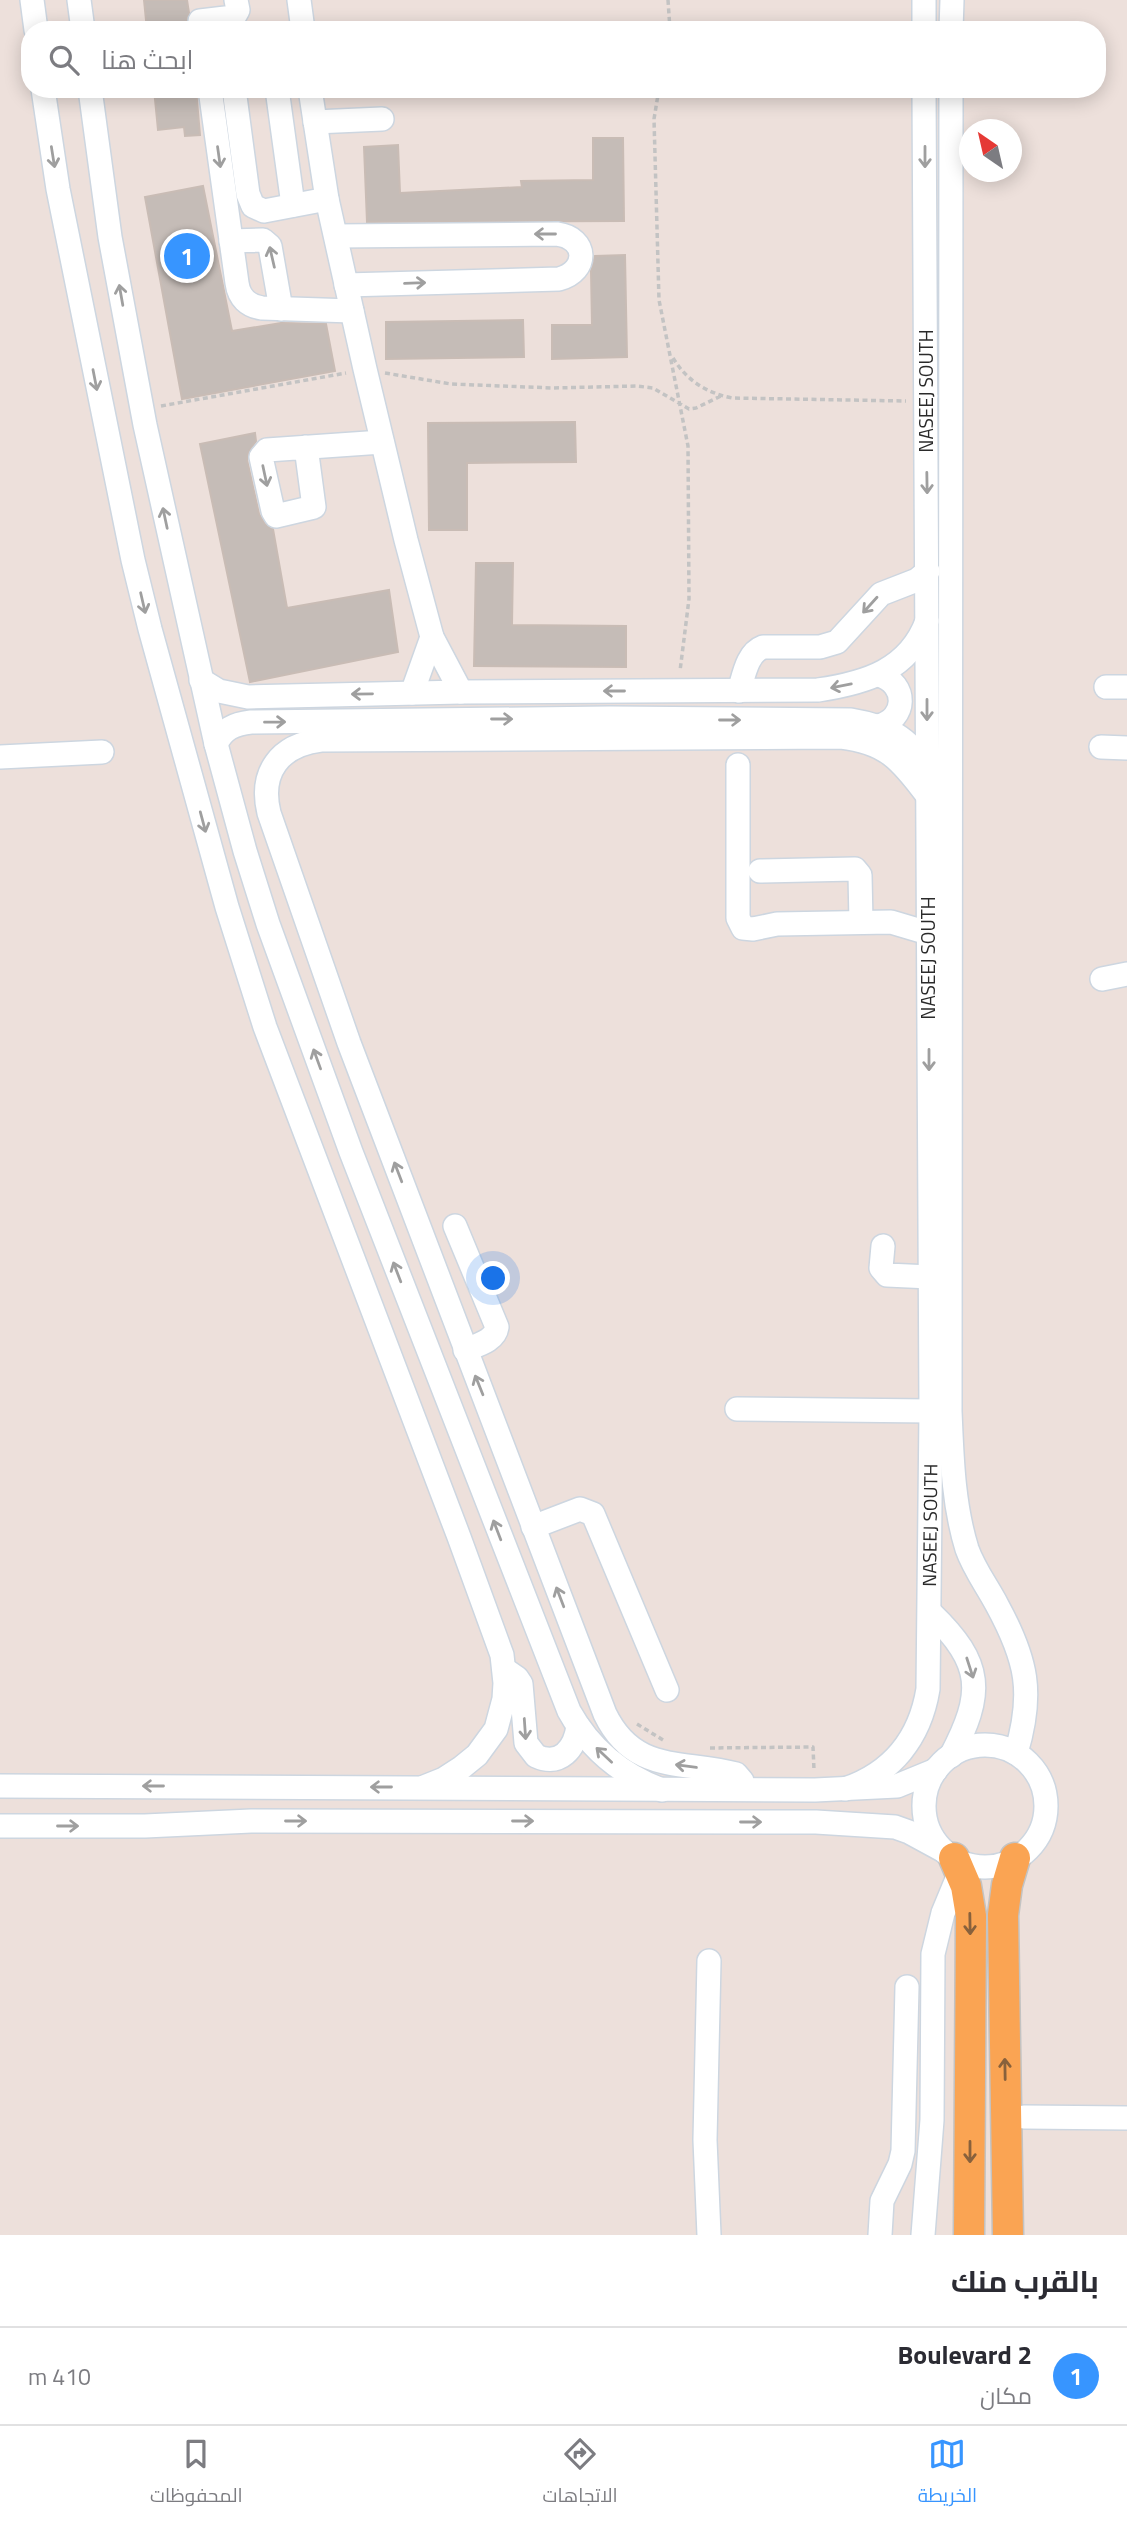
<!DOCTYPE html>
<html lang="ar">
<meta charset="utf-8">
<style>
:root{--surface:#fff;--page:#f2f2f3;--text:#2b2b33;--muted:#7c7c81;--line:#e1e1e2;--accent:#3795ff}
body{margin:0;font-family:"Titillium Web",Cairo,sans-serif;background:var(--page);color:var(--text);direction:rtl}
.compass{position:absolute;left:959px;top:119px;width:63px;height:63px;border-radius:50%;background:var(--surface);box-shadow:0 4px 18px #0003;rotate:326deg}
.you{position:absolute;left:494px;top:1279px;width:24px;height:24px;margin:-18px;border:5px solid #fff;border-radius:50%;background:#1a73e8;box-shadow:0 0 0 10px #1a73e833}
.badge{display:grid;place-items:center;width:46px;height:46px;border-radius:50%;background:var(--accent);color:#fff;font-size:23px;font-weight:700}
.pin{position:absolute;translate:-50% -50%;border:4px solid #fff;box-shadow:0 2px 7px #0006}
.list{margin:0;padding:0;list-style:none}
h2{display:flex;justify-content:space-between;align-items:center;height:91px;margin:0;padding:0 28px;font-size:30px}
h2 small{font-size:23px;font-weight:400;color:var(--muted)}
.list li{display:grid;grid-template-columns:46px 1fr auto;gap:21px;align-items:center;box-sizing:border-box;height:98px;padding:0 28px;border-top:2px solid var(--line)}
.list b{display:block;font-size:26px;white-space:nowrap}
.list p{margin:0;font-size:23px;white-space:nowrap;color:var(--muted)}
.list em{font-size:23px;font-style:normal;color:var(--muted)}
.icon{flex:none;width:38px;height:38px;fill:none;stroke:currentColor;stroke-width:2;stroke-linecap:round;stroke-linejoin:round}
.map{position:relative;flex:none;width:1127px;height:2235px;overflow:hidden;direction:ltr}
.search{position:absolute;background:var(--surface);box-shadow:0 4px 18px #0003;left:21px;right:21px;top:21px;height:77px;display:flex;align-items:center;gap:18px;box-sizing:border-box;padding:0 24px;border-radius:28px;color:var(--muted);font-size:26px}
.sheet{height:189px;background:var(--surface)}
nav{display:flex;justify-content:space-around;align-items:center;box-sizing:border-box;height:98px;border-top:2px solid var(--line);background:var(--surface);font-size:19px;color:var(--muted)}
nav a{display:grid;justify-items:center;gap:4px}
nav .on{color:var(--accent)}
.map>svg:first-child{display:block}
.building{fill:#c5bcb7;stroke:#c9bcb5;stroke-width:2}
.lines{fill:none;stroke-linecap:round;stroke-linejoin:round}
.minor-casing{stroke:#cdd6e0;stroke-width:26}
.major-casing{stroke:#c3c3c3;stroke-width:33}
.path{stroke:#c3c3c3;stroke-width:3.5;stroke-dasharray:5 3.5;stroke-linecap:butt}
.minor{stroke:#fff;stroke-width:23}
.major{stroke:#faa453;stroke-width:30}
.oneway{stroke:#9f9f9f}
.oneway2{stroke:#88613c}
.labels{text-anchor:middle;stroke-width:6;stroke-linejoin:round;paint-order:stroke}
.street-label{font-size:19px;fill:#2a2a2a;stroke:#fff}
</style>
<div class="map">
<svg width="1127" height="2235" viewBox="0 0 1127 2235">
<rect width="100%" height="100%" fill="#ede0db"/>
<path class="building" d="M144 0H187L189 13 186 22 189 30H147Z
M154 89H196L200 135 185 136 184 127 158 130Z
M593 138H623L624 221 367 222 364 147 398 145 400 193 522 187 521 181 593 180Z
M203 186 232 331 281 323 326 324 335 371 182 399 145 197Z
M625 255 627 357 552 359V325H592L591 271 595 256Z
M523 320 524 357 386 359V322Z
M575 422 576 462 467 463V530H429L428 423Z
M255 433 256 441 248 453 247 460 259 514 265 524 273 529 287 608 389 590 398 652 250 682 200 444Z
M476 563H513L512 625 626 626V667L474 666Z"/>
<g class="lines">
<g class="minor-casing">
<g id="minor">
<path d="M32 0 36 30"/>
<path d="M79 0 83 30"/>
<path d="M299 0 303 30"/>
<path d="M924 0V30"/>
<path d="M200 21 234 17 238 10 236 0"/>
<path d="M951 30 952 0"/>
<path d="M43 89 58 189 133 560 150 629 227 907 265 1027 459 1537 502 1655 505 1683 504 1699 496 1729 477 1755 461 1768 444 1779 424 1787"/>
<path d="M90 89 110 237 145 425 216 744 245 851 268 924 351 1152 569 1711C590 1749 622 1775 662 1790"/>
<path d="M210 89 237 283C239 298 248 306 262 308L352 311"/>
<path d="M234 89 248 194 253 206 264 211 327 199"/>
<path d="M277 89 293 205"/>
<path d="M310 89 327 199 365 369 406 540 432 637 461 692"/>
<path d="M951 89 950 1411C952 1457 953 1504 967 1549 974 1569 987 1586 997 1605 1027 1660 1034 1693 1016 1753"/>
<path d="M315 122 382 119"/>
<path d="M336 236 557 234C588 238 589 271 559 279L346 285"/>
<path d="M231 241 263 240 270 246 281 309"/>
<path d="M306 447 314 507 276 516 273 511 261 457 267 450 382 442"/>
<path d="M201 680 219 691 248 697 461 692 818 690C866 683 909 670 927 621"/>
<path d="M1106 687H1127"/>
<path d="M739 691C744 675 747 653 763 647H820L837 642 881 594 917 580 928 571"/>
<path d="M412 693 432 637"/>
<path d="M878 726C907 719 908 684 879 675"/>
<path d="M216 744C223 729 234 724 251 722L610 718 851 720C887 726 910 737 927 769"/>
<path d="M1101 747 1127 748"/>
<path d="M0 757 102 752"/>
<path d="M738 765V918L743 928 753 929 777 924 891 922 928 933"/>
<path d="M760 871 855 869 860 875 861 922"/>
<path d="M1102 979 1127 974"/>
<path d="M455 1226 497 1327C495 1341 477 1345 465 1350"/>
<path d="M883 1246 881 1268 887 1275 930 1277"/>
<path d="M737 1409 931 1411"/>
<path d="M533 1527 580 1509 593 1514 667 1690"/>
<path d="M931 1613C984 1664 984 1693 951 1756"/>
<path d="M504 1669 517 1678 521 1684 526 1743 536 1756C560 1767 575 1749 578 1726"/>
<circle cx="985" cy="1806" r="61"/>
<path d="M0 1786 815 1790 897 1786 936 1770"/>
<path d="M744 1789 742 1781 736 1774C682 1760 634 1774 605 1714L349 1043 269 813C259 772 280 745 321 740L841 737C886 742 901 760 927 795"/>
<path id="s1" d="M845 1789C892 1773 920 1738 928 1689L931 1411 924 89"/>
<path d="M0 1826H145L251 1821 816 1822 895 1827 909 1832 944 1851"/>
<path d="M1024 2117 1127 2118"/>
<path d="M709 2235 705 2140 709 1961"/>
<path d="M880 2235 882 2201 900 2164 903 2151 907 1987"/>
<path d="M923 2235 932 2120 933 1954 943 1913 960 1872"/>
</g>
</g>
<g class="major-casing">
<path id="major" d="M954 1858 966 1886 971 1916 969 2235
M1008 2235 1003 1915 1007 1885 1015 1858"/>
</g>
<path class="path" d="M668 0 670 30
M659 89 654 119 659 300 688 446 689 599 680 671
M673 358C687 381 707 393 732 398L906 401
M385 373 451 384 553 388 637 386 653 388 689 409 696 408 721 396
M161 406 346 373
M637 1724 663 1740
M710 1748 813 1747 814 1770"/>
<use href="#minor" class="minor"/>
<use href="#major" class="major"/>
</g>
<defs><path id="oneway-shaft" d="M-6 0H5M1.5-3L5.5 0L1.5 3" fill="none" stroke-width="1.6" stroke-linecap="round" stroke-linejoin="round" transform="scale(1.75)"/></defs>
<g class="oneway">
<use href="#oneway-shaft" transform="translate(53 157) rotate(81)"/>
<use href="#oneway-shaft" transform="translate(219 157) rotate(82)"/>
<use href="#oneway-shaft" transform="translate(925 157) rotate(90)"/>
<use href="#oneway-shaft" transform="translate(545 234) rotate(180)"/>
<use href="#oneway-shaft" transform="translate(272 257) rotate(-103)"/>
<use href="#oneway-shaft" transform="translate(415 283) rotate(-2)"/>
<use href="#oneway-shaft" transform="translate(121 295) rotate(-100)"/>
<use href="#oneway-shaft" transform="translate(95 380) rotate(79)"/>
<use href="#oneway-shaft" transform="translate(265 476) rotate(78)"/>
<use href="#oneway-shaft" transform="translate(927 483) rotate(89)"/>
<use href="#oneway-shaft" transform="translate(165 518) rotate(-102)"/>
<use href="#oneway-shaft" transform="translate(143 603) rotate(77)"/>
<use href="#oneway-shaft" transform="translate(870 605) rotate(132)"/>
<use href="#oneway-shaft" transform="translate(841 686) rotate(169)"/>
<use href="#oneway-shaft" transform="translate(614 691) rotate(180)"/>
<use href="#oneway-shaft" transform="translate(362 694) rotate(179)"/>
<use href="#oneway-shaft" transform="translate(927 710) rotate(90)"/>
<use href="#oneway-shaft" transform="translate(502 719)"/>
<use href="#oneway-shaft" transform="translate(730 720)"/>
<use href="#oneway-shaft" transform="translate(275 722) rotate(-1)"/>
<use href="#oneway-shaft" transform="translate(203 822) rotate(75)"/>
<use href="#oneway-shaft" transform="translate(317 1059) rotate(-110)"/>
<use href="#oneway-shaft" transform="translate(929 1060) rotate(90)"/>
<use href="#oneway-shaft" transform="translate(398 1172) rotate(-111)"/>
<use href="#oneway-shaft" transform="translate(397 1272) rotate(-111)"/>
<use href="#oneway-shaft" transform="translate(479 1385) rotate(-112)"/>
<use href="#oneway-shaft" transform="translate(497 1530) rotate(-111)"/>
<use href="#oneway-shaft" transform="translate(560 1597) rotate(-111)"/>
<use href="#oneway-shaft" transform="translate(970 1668) rotate(72)"/>
<use href="#oneway-shaft" transform="translate(525 1729) rotate(86)"/>
<use href="#oneway-shaft" transform="translate(604 1755) rotate(-137)"/>
<use href="#oneway-shaft" transform="translate(686 1766) rotate(-172)"/>
<use href="#oneway-shaft" transform="translate(153 1786) rotate(-180)"/>
<use href="#oneway-shaft" transform="translate(381 1787) rotate(-180)"/>
<use href="#oneway-shaft" transform="translate(296 1821)"/>
<use href="#oneway-shaft" transform="translate(523 1821)"/>
<use href="#oneway-shaft" transform="translate(751 1822)"/>
<use href="#oneway-shaft" transform="translate(68 1826)"/>
</g>
<g class="oneway2">
<use href="#oneway-shaft" transform="translate(970 1924) rotate(89)"/>
<use href="#oneway-shaft" transform="translate(1005 2069) rotate(-91)"/>
<use href="#oneway-shaft" transform="translate(970 2152) rotate(90)"/>
</g>
<g class="labels">
<g class="street-label">
<text transform="translate(926 391) rotate(-90)" y="7">NASEEJ SOUTH</text>
<text transform="translate(928 958) rotate(-90)" y="7">NASEEJ SOUTH</text>
<text dy="7" stroke="none"><textPath href="#s1" startOffset="301">NASEEJ SOUTH</textPath></text>
</g>
</g>
</svg>
<svg class="compass" viewBox="-18 -18 36 36"><path d="M0-13l5 13h-10z" fill="#e53935"/><path d="M0 13l5-13h-10z" fill="#7c7c81"/></svg>
<div class="you"></div>
<div class="pin badge" style="left:187px;top:256px">1</div>
<div class="search"><svg class="icon" aria-label="search" viewBox="0 0 24 24"><circle cx="10" cy="10" r="6"/><path d="M15 15l6 6"/></svg>ابحث هنا</div>
</div>
<section class="sheet">
<h2>بالقرب منك<small></small></h2>
<ul class="list">
<li><span class="badge">1</span><div><b>Boulevard 2</b><p>مكان</p></div><em>410 m</em></li>
</ul>
</section>
<nav>
<a class="on"><svg class="icon" aria-label="map" viewBox="0 0 24 24"><path d="M3 6l6-2 6 2 6-2v14l-6 2-6-2-6 2zM9 4v14M15 6v14"/></svg>الخريطة</a>
<a><svg class="icon" aria-label="directions" viewBox="0 0 24 24"><path d="M12 3l9 9-9 9-9-9zM9 14v-3h6M13 9l2 2-2 2"/></svg>الاتجاهات</a>
<a><svg class="icon" aria-label="saved" viewBox="0 0 24 24"><path d="M7 4h10v16l-5-4-5 4z"/></svg>المحفوظات</a>
</nav>
